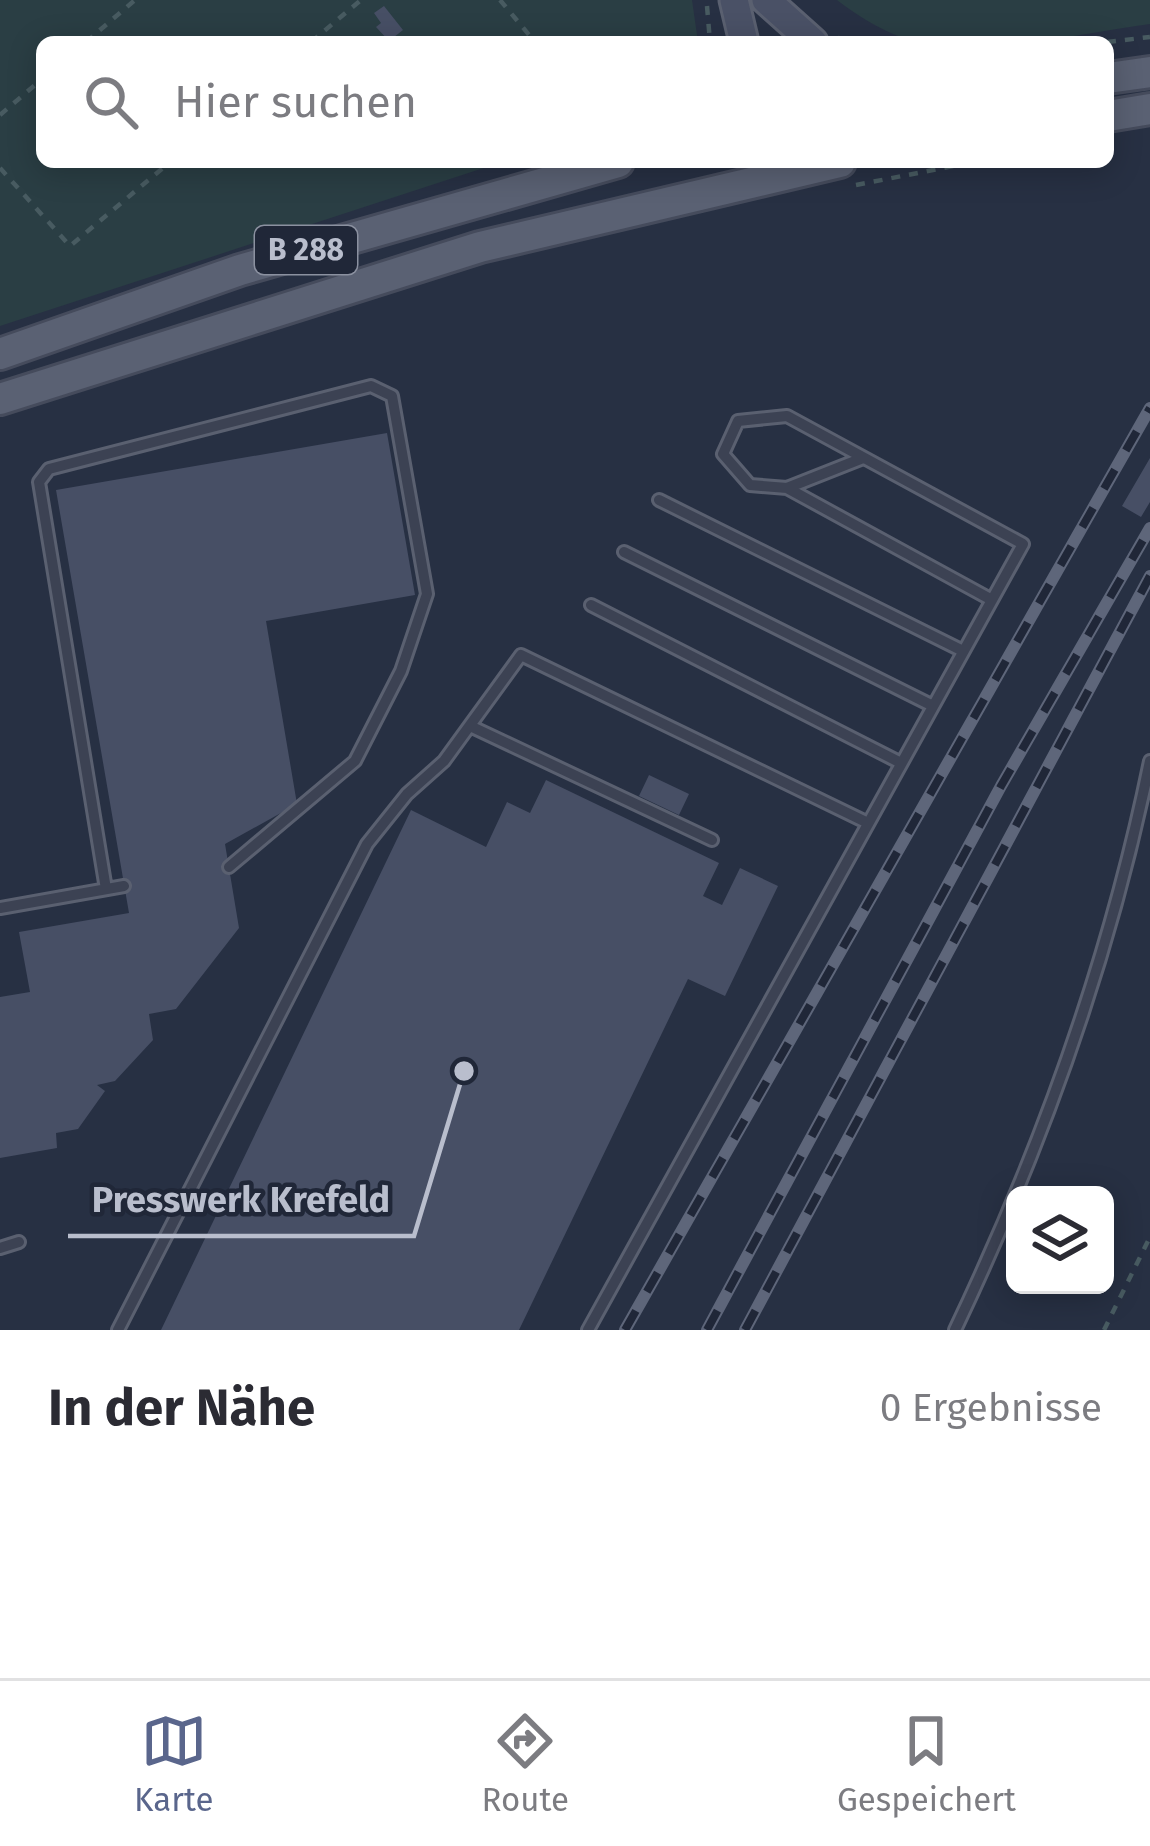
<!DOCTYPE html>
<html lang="de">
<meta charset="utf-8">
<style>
:root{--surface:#fff;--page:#f2f2f3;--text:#2b2b33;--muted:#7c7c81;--line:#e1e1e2;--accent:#5a668c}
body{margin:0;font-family:"Fira Sans",sans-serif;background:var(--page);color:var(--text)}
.controls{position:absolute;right:36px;bottom:36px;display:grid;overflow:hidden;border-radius:18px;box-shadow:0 6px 30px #0003}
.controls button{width:108px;height:108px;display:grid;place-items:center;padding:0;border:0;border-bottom:3px solid var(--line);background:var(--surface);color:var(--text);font:60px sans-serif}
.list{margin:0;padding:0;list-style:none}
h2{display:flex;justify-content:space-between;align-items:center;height:156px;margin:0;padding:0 48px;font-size:51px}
h2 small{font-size:39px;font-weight:400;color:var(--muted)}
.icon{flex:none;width:66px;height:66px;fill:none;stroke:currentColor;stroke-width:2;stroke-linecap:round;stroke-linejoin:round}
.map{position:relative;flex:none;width:1150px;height:1330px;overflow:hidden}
.search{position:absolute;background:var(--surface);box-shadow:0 6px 30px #0003;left:36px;right:36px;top:36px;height:132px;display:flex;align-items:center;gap:30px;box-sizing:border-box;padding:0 42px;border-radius:18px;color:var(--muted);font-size:45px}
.sheet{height:348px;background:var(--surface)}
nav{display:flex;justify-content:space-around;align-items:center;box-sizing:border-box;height:168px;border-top:3px solid var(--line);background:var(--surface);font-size:33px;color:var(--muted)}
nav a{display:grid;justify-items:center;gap:6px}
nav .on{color:var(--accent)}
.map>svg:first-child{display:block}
.green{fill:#2a3e44}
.building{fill:#474f65}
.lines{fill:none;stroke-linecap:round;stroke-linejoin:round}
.service-casing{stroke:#5a6070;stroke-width:16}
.secondary-casing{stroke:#5a6070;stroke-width:33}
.primary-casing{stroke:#454b5c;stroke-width:36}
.path{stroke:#485b61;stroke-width:4.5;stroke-dasharray:9 9;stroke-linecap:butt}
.service{stroke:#3c4253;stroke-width:10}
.secondary{stroke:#4a5166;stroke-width:27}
.primary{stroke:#5a6173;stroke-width:30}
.rail-casing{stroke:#5e667a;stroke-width:12}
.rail{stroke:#202738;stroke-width:8;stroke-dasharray:22;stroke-linecap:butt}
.labels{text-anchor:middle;stroke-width:9;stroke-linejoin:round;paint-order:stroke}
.shield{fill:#202738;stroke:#8b91a0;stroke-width:3}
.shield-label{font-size:30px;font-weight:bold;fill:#b9becd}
.leader{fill:none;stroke:#b9becd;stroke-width:4.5}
.callout-dot{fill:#b9becd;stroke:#202738;stroke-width:4.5}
.callout-label{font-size:36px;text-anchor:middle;font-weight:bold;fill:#b9becd;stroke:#202738;stroke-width:9;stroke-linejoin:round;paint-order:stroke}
</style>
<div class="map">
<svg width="1150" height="1330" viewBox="0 0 1150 1330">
<rect width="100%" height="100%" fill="#273043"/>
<path class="green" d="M0 0H692L698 42H42V162H502L0 326Z
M837 0H1150V24C1079 34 989 55 919 42 891 37 859 17 837 0Z"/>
<path class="building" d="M384 6 403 30 389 41 376 27 381 23 374 13Z
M387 433 415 595 266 621 297 804 225 844 239 928 176 1009 149 1014 153 1040 115 1081 97 1085 105 1091 78 1129 56 1133 57 1148 0 1158V997L30 992 19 932 129 913 56 490Z
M1150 458V502L1141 517 1122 506Z
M649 775 689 794 679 815 639 796Z
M546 780 719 863 703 896 722 905 740 868 778 886 725 996 688 979 519 1330H161L411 810 486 847 507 802 530 813Z"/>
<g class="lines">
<g class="service-casing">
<path id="service" d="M787 488 992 600
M659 500 963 651
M624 552 933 706
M591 605 901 763
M470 726 712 840
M106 889 39 482 49 469 371 386 392 396 427 594 401 671 355 761 229 867
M0 908 124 886
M0 1248 19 1242
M118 1330 367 844 407 794 444 761 521 655 868 823
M588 1330 1023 544 787 416 738 421 723 454 750 485 787 488 863 458
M955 1330C1041 1149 1110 958 1150 761"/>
</g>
<g class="secondary-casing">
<path id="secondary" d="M734 0 744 42
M766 0 813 42"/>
</g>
<g class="primary-casing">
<path id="primary" d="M1108 78 1150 72
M1108 116 1150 109
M0 354 240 270 618 162
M0 399 480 247 840 162"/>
</g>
<path class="path" d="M500 0 535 42
M707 6 710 42
M838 38 865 42
M86 42 135 0
M311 42 361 0
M1107 42 1150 37
M0 115 42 79
M0 168 70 246 170 162
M856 185 974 162
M1104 1330 1150 1237"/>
<use href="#service" class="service"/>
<use href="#secondary" class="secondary"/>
<use href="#primary" class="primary"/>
<g class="rail-casing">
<path id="rail" d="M625 1330 1150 408
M707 1330 1001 786 1150 528
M745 1330 1150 576"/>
</g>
<use href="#rail" class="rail"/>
</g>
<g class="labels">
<rect class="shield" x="255" y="226" width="102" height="48" rx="9"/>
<g class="shield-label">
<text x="306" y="260">B 288</text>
</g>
</g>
<path class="leader" d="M464 1071L414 1236H68"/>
<circle class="callout-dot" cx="464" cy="1071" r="12"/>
<g class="callout-label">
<text x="241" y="1212">Presswerk Krefeld</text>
</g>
</svg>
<div class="controls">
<button><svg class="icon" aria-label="layers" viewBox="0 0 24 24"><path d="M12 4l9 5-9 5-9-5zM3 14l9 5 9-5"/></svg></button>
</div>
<div class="search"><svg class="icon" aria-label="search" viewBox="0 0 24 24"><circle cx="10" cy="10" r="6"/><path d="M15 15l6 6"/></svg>Hier suchen</div>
</div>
<section class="sheet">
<h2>In der Nähe<small>0 Ergebnisse</small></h2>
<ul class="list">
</ul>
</section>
<nav>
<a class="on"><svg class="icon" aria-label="map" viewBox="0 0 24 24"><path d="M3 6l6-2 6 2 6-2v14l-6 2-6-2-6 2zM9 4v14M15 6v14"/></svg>Karte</a>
<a><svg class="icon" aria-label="directions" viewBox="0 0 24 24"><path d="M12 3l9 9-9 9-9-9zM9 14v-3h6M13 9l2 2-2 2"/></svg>Route</a>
<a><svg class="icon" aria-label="saved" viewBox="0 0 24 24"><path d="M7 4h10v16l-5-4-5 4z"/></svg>Gespeichert</a>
</nav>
